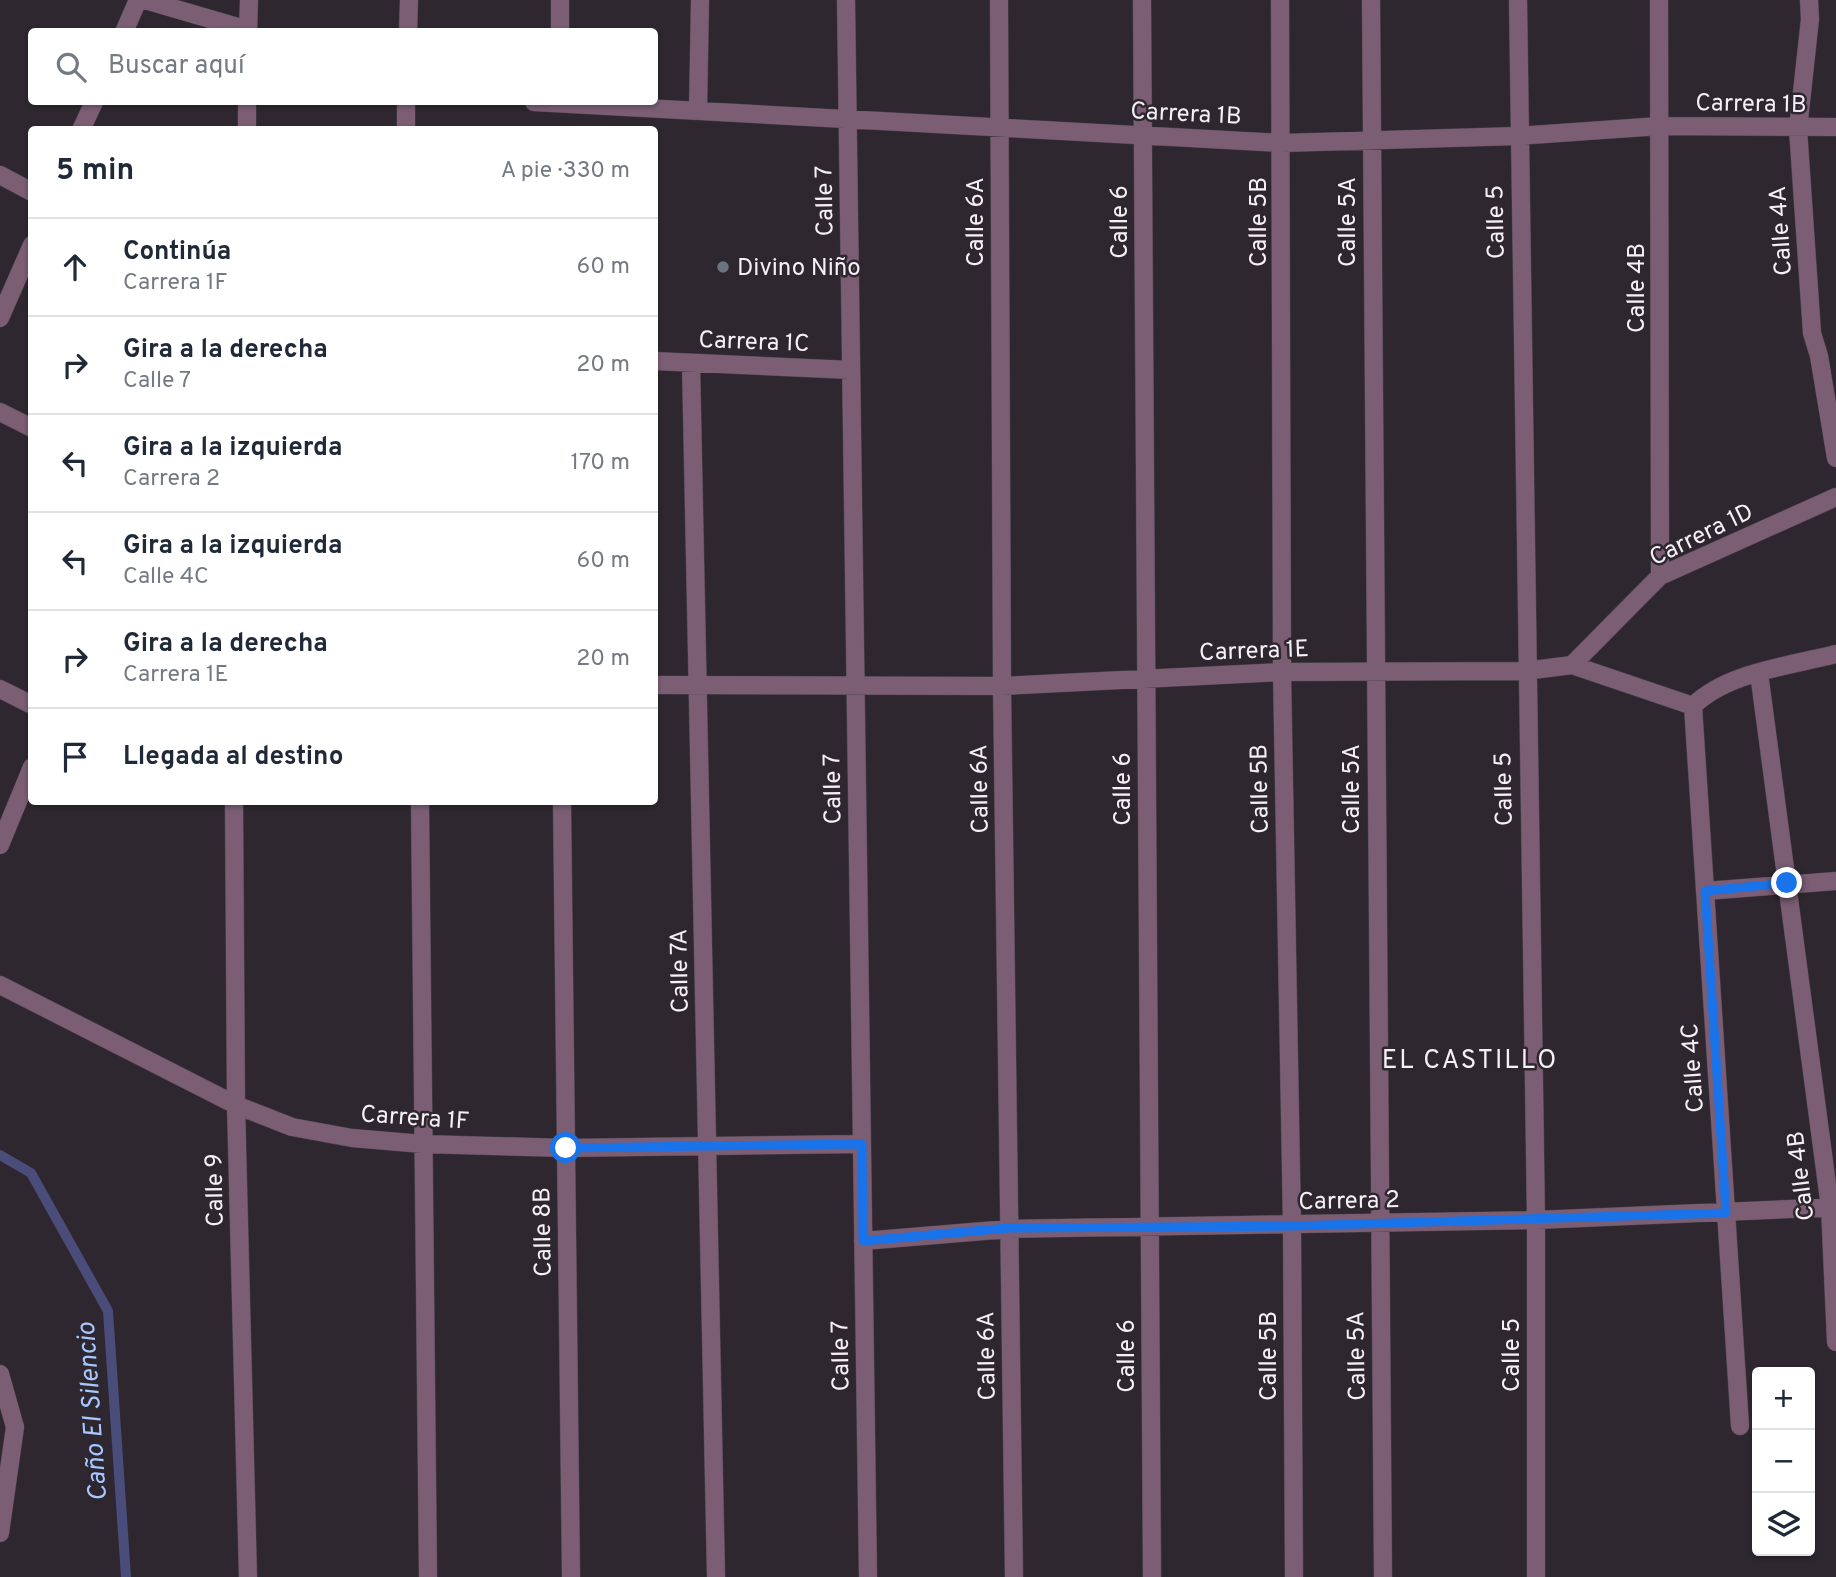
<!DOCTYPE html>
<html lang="es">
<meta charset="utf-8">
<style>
:root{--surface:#fff;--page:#f2f2f3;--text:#1f2937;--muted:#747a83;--line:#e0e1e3}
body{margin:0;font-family:Overpass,sans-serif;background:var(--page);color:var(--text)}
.controls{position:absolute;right:21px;bottom:21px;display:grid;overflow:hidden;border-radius:7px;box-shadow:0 2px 5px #0004}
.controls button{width:63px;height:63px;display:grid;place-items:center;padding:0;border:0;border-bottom:2px solid var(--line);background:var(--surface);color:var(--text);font:35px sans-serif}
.stop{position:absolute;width:21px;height:21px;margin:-16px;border:5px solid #1a73e8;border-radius:50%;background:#fff}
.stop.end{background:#1a73e8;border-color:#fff;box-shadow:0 2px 7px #0008}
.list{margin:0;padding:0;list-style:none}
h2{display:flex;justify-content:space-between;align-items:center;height:91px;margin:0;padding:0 28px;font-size:30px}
h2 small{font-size:23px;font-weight:400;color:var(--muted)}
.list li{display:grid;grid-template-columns:46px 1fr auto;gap:21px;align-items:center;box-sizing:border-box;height:98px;padding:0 28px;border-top:2px solid var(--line)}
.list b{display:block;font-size:26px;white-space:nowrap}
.list p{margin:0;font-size:23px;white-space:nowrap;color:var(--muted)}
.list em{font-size:23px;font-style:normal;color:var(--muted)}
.icon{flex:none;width:38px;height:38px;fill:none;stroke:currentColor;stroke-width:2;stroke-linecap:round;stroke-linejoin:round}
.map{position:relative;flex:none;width:1836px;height:1577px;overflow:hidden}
.search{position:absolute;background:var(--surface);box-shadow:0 2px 5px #0004;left:28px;top:28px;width:630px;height:77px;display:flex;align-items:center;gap:18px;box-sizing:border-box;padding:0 24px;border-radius:7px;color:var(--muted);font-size:26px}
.panel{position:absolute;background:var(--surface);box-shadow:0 2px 5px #0004;left:28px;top:126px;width:630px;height:679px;border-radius:7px}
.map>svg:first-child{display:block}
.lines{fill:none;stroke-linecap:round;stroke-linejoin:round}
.stream{stroke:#4a4d7a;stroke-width:10}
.street-casing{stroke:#4a434b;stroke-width:19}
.street{stroke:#7b5d74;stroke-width:18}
.route{stroke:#1a73e8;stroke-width:9}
.worship-dot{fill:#6b7280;stroke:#2e272f;stroke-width:2.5}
.labels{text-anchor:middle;stroke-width:5;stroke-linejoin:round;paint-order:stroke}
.street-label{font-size:24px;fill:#f5f0f5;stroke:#2e272f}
.poi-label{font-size:24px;fill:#f5f0f5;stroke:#2e272f;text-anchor:start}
.neighbourhood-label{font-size:26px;letter-spacing:2px;fill:#f5f0f5;stroke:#2e272f}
.water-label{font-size:26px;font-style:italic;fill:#a6c7ff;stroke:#2e272f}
</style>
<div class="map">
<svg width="1836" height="1577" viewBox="0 0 1836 1577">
<rect width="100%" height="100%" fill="#2e272f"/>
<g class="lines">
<path class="stream" d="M0 1155 31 1173 108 1311 126 1577"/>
<g class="street-casing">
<path id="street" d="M145 0 248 30
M846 0 868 1577
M999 0 1002 686 1014 1577
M1142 0 1152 1577
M1280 0 1282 672 1292 1226 1294 1577
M1371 0 1383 1577
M1518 0 1536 1220V1577
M1659 0 1660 576
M1809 0 1810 19 1798 129 1812 333 1819 356 1836 458
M124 32 138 0
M248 32 249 0
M408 32 409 0
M560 32V0
M406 102V130
M534 102 1282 143 1518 136 1660 126 1836 127
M698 111 700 0
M81 130 94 102
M247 130V102
M0 175 32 192
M0 318 32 245
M654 361 851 370
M691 363 716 1577
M0 412 32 428
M1572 665 1660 576 1836 497
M1759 673 1830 1207 1836 1342
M654 685 1002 686 1282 672 1525 671 1572 665 1693 706
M0 689 32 705
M1693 706 1740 1426
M1693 706C1727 672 1790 666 1836 654
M234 802 236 1105 248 1577
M420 802 428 1577
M562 802 571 1577
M0 845 32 767
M1705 891 1836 881
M0 985 236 1105 292 1127 352 1138 423 1144 566 1148 862 1144
M863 1241 1008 1229 1536 1220 1836 1207
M0 1374 15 1427 0 1533"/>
</g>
<use href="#street" class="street"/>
</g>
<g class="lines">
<path class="route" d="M566 1148 862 1144 863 1241 1008 1228 1292 1226 1726 1213 1705 891 1787 883"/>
</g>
<circle class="worship-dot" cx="723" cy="267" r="7"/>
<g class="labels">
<g class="street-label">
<text transform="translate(1751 103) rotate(1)" y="8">Carrera 1B</text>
<text transform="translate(1186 113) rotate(3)" y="8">Carrera 1B</text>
<text transform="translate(824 201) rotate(-91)" y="8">Calle 7</text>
<text transform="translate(975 222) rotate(-90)" y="8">Calle 6A</text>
<text transform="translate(1119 222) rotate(-90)" y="8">Calle 6</text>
<text transform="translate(1258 222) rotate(-90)" y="8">Calle 5B</text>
<text transform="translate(1347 222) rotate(-90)" y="8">Calle 5A</text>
<text transform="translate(1495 222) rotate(-91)" y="8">Calle 5</text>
<text transform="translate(1780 231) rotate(-94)" y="8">Calle 4A</text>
<text transform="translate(1636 288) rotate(-90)" y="8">Calle 4B</text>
<text transform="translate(754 341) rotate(2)" y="8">Carrera 1C</text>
<text transform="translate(1701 534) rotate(-26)" y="8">Carrera 1D</text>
<text transform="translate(1254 650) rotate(-2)" y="8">Carrera 1E</text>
<text transform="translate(832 789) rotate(-91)" y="8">Calle 7</text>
<text transform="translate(979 789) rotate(-91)" y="8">Calle 6A</text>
<text transform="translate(1122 789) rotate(-90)" y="8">Calle 6</text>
<text transform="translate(1259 789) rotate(-91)" y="8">Calle 5B</text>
<text transform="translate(1351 789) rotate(-90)" y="8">Calle 5A</text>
<text transform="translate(1503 789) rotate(-91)" y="8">Calle 5</text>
<text transform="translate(679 971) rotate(-91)" y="8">Calle 7A</text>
<text transform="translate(1692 1068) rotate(-94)" y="8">Calle 4C</text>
<text transform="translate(415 1117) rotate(4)" y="8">Carrera 1F</text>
<text transform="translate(1800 1176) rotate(-97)" y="8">Calle 4B</text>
<text transform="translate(214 1190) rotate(-91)" y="8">Calle 9</text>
<text transform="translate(1349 1200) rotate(-1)" y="8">Carrera 2</text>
<text transform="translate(542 1232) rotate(-91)" y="8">Calle 8B</text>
<text transform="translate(1511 1355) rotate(-90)" y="8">Calle 5</text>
<text transform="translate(840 1356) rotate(-91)" y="8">Calle 7</text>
<text transform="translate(986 1356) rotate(-91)" y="8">Calle 6A</text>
<text transform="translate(1126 1356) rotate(-90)" y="8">Calle 6</text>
<text transform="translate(1268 1356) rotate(-90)" y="8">Calle 5B</text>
<text transform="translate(1356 1356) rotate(-91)" y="8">Calle 5A</text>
</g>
<g class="poi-label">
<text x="737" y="275">Divino Niño</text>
</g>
<g class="neighbourhood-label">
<text x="1470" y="1068">EL CASTILLO</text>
</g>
<g class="water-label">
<text transform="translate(91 1412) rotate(-94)" y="9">Caño El Silencio</text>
</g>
</g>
</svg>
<div class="controls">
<button>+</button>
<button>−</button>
<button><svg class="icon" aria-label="layers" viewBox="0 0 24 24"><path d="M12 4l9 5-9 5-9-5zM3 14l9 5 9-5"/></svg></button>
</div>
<div class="stop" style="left:566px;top:1148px"></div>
<div class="stop end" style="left:1787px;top:883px"></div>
<div class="search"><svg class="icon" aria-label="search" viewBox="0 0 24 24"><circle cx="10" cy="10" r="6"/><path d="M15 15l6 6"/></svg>Buscar aquí</div>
<section class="panel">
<h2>5 min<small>A pie · 330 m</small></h2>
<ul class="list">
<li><svg class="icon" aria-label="ahead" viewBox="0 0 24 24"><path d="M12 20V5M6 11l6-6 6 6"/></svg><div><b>Continúa</b><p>Carrera 1F</p></div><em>60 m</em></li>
<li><svg class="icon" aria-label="right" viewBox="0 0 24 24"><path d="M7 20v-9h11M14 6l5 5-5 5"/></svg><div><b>Gira a la derecha</b><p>Calle 7</p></div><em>20 m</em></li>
<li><svg class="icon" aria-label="left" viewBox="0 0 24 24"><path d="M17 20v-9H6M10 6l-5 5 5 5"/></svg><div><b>Gira a la izquierda</b><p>Carrera 2</p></div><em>170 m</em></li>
<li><svg class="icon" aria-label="left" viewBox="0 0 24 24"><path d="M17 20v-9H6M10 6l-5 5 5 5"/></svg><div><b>Gira a la izquierda</b><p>Calle 4C</p></div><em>60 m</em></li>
<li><svg class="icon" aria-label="right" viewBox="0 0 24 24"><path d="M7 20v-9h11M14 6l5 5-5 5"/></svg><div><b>Gira a la derecha</b><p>Carrera 1E</p></div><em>20 m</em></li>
<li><svg class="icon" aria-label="arrive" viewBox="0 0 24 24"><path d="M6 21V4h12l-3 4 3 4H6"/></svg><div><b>Llegada al destino</b></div></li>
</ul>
</section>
</div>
